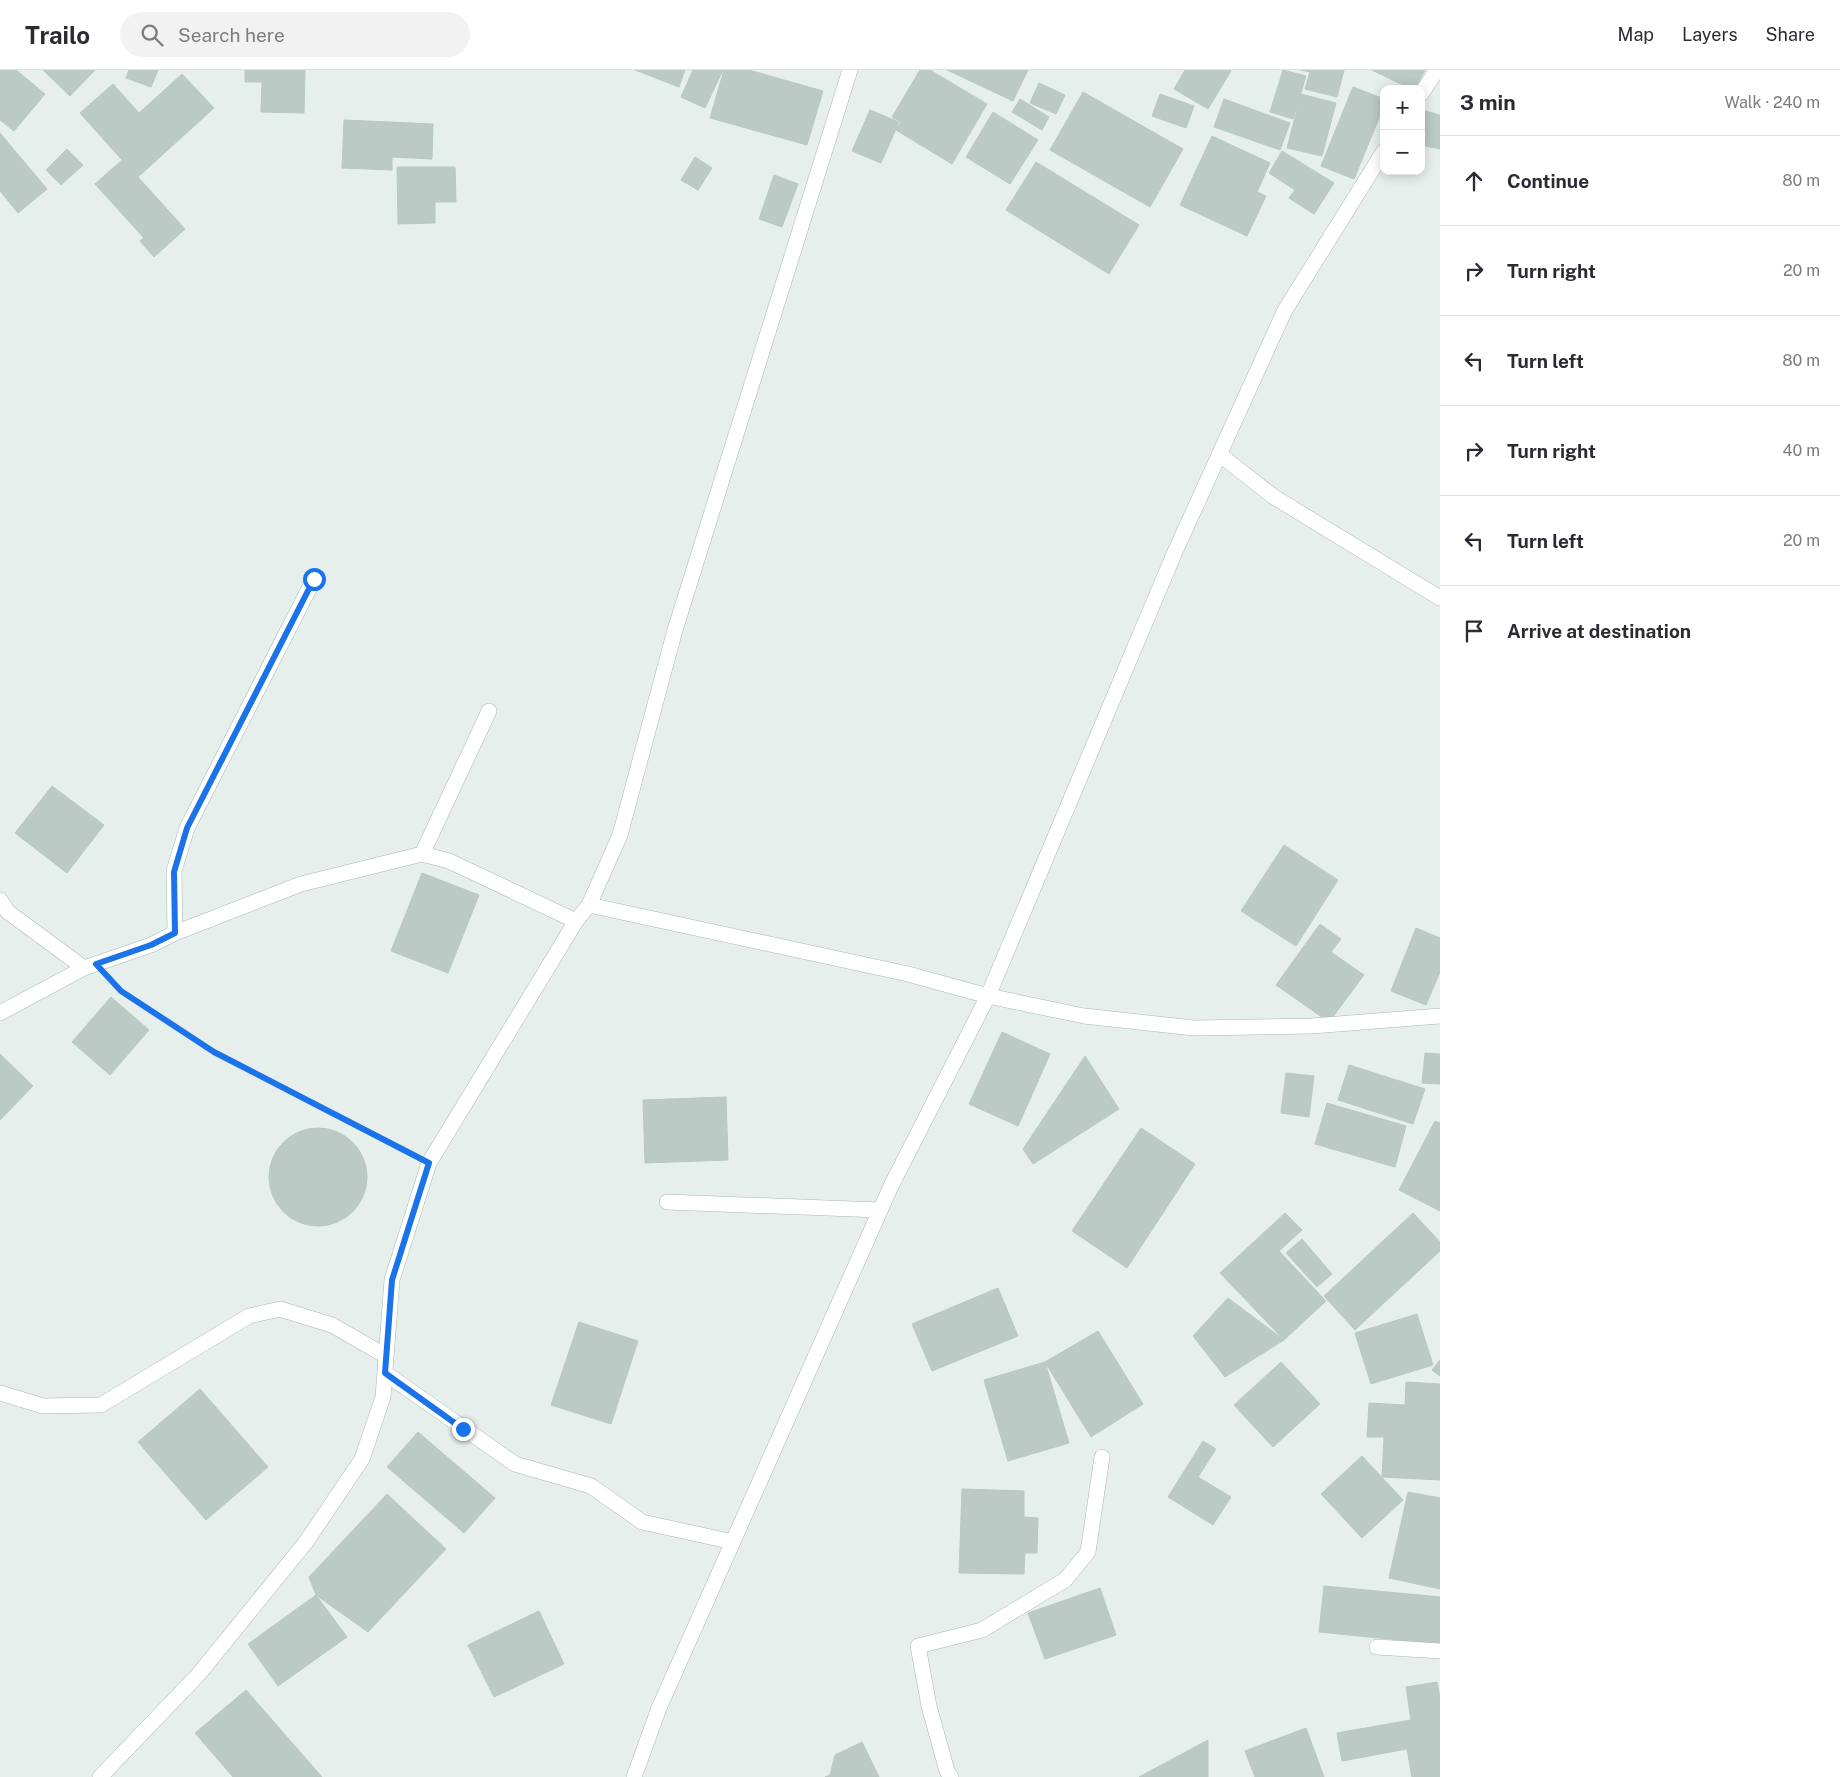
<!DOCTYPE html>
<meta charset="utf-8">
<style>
:root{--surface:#fff;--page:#f2f2f3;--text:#2b2b33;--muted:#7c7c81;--line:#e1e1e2}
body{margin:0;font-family:"Public Sans",sans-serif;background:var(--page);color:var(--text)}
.controls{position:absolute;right:15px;top:15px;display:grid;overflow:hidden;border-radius:10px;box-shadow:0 2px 12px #0003}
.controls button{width:45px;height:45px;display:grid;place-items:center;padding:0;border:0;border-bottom:1px solid var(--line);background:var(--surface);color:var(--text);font:25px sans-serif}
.stop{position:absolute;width:15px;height:15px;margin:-11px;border:4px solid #1a73e8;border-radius:50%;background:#fff}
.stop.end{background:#1a73e8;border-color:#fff;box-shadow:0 1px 5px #0008}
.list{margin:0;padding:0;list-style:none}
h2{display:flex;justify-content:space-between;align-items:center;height:65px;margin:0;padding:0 20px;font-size:21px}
h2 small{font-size:16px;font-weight:400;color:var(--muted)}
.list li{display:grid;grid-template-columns:32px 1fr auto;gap:15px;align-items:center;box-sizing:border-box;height:90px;padding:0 20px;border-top:1px solid var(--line)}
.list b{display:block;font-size:19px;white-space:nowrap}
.list em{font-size:16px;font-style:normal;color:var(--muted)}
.icon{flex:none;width:28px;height:28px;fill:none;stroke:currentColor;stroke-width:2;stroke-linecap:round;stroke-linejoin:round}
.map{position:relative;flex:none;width:1440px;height:1707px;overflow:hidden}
header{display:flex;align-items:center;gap:30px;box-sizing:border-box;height:70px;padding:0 25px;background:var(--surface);border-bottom:1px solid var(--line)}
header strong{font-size:24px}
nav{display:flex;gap:28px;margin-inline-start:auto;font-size:18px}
.search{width:350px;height:45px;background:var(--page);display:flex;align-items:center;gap:12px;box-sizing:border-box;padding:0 18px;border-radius:28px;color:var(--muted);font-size:19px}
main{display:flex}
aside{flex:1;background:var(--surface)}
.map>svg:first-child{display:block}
.building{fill:#bbcac4;stroke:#b8c9c2}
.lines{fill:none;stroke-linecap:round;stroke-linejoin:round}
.street-casing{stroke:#a8b8b2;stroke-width:16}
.path{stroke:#86b3a5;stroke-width:3;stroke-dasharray:2.5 4;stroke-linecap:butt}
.street{stroke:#fff;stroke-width:15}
.route{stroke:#1a73e8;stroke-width:6}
</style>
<header>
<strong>Trailo</strong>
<div class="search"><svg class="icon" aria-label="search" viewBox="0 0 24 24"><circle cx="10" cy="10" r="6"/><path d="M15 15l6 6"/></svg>Search here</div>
<nav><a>Map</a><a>Layers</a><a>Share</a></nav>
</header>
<main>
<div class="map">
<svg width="1440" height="1707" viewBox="0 0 1440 1707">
<rect width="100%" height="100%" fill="#e6efeb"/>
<path class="building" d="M0 0H16L45 24 14 61 0 50Z
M43 0H95L70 26Z
M129 0H158L151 17 126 8Z
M245 0H305L304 43 261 42 262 12H245Z
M635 0H685L679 17Z
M693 0H723L705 38 681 27Z
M724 0H749L823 21 807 75 710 48Z
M920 0H930L987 34 952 94 896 60 901 52 892 47Z
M947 0H1028L1013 31Z
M1185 0H1230L1231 1 1208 39 1174 19Z
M1283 0 1306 6 1293 49 1270 42Z
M1301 0H1344L1337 27 1305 19 1310 2Z
M1372 0H1425L1415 19H1411Z
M182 4 214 38 138 107 185 159 154 187 140 171 144 168 95 114 122 90 80 43 113 14 139 43Z
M1039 13 1065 25 1056 44 1030 33Z
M1353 17 1384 29V36L1354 109 1321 96Z
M1083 22 1183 79 1150 137 1050 80Z
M1160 24 1194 36 1186 58 1152 46Z
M1301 24 1336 33 1322 86 1287 78Z
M1020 29 1049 47 1042 60 1012 42Z
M1224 29 1290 53 1280 80 1214 57Z
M870 40 899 52 881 93 852 81Z
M1425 41 1440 45V79L1421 75V57Z
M993 42 1038 70 1010 114 966 87Z
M344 50 433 54 432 89 392 87V100L342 98Z
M0 63 47 119 18 143 0 121Z
M1212 66 1270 93 1257 122 1266 126 1247 166 1180 135Z
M67 79 83 95 61 115 46 100Z
M1282 81 1334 113 1314 144 1289 128 1295 120 1269 103Z
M695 87 712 98 698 120 681 110Z
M1036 92 1139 155 1109 204 1006 140Z
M397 97H455L456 132H435V153L398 154Z
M774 105 798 114 782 157 759 149Z
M52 716 104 755 67 803 15 763Z
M1284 775 1338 810 1296 876 1241 841Z
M422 803 479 825 448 903 391 881Z
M1320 854 1341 869 1331 882 1364 905 1329 952 1276 915Z
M1416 858 1440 868V902L1426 935 1391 921Z
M111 927 149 960 110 1005 72 972Z
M1002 962 1050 984 1018 1056 969 1034Z
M1425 983 1440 984V1014L1422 1013Z
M0 984 33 1016 0 1050Z
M1085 986 1119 1039 1033 1094 1023 1079Z
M1349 995 1425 1019 1413 1054 1338 1030Z
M1286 1003 1314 1006 1309 1047 1281 1043Z
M726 1027 728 1090 645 1093 643 1030Z
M1327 1033 1406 1056 1395 1097 1315 1074Z
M1435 1051 1440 1053V1141L1399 1120Z
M1141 1058 1195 1094 1127 1198 1072 1161Z
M269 1107a49 49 0 1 1 98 0a49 49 0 1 1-98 0Z
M1285 1143 1302 1160 1279 1181 1326 1231 1284 1270 1220 1203Z
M1413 1143 1440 1172V1181L1355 1260 1324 1226Z
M1302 1169 1332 1204 1317 1217 1286 1183Z
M998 1218 1018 1266 932 1301 912 1254Z
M1228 1228 1284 1270 1225 1307 1193 1266Z
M1417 1244 1433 1295 1371 1314 1355 1263Z
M579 1252 638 1271 611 1354 551 1335Z
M1098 1261 1143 1334 1091 1367 1045 1292Z
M1440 1290V1306L1432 1300Z
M1045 1292 1069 1373 1008 1391 984 1310Z
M1281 1292 1320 1334 1273 1377 1234 1335Z
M1406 1312 1440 1314V1410L1382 1407 1384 1367H1367L1369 1333 1405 1335Z
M200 1319 268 1397 206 1450 138 1372Z
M418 1362 495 1428 464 1463 387 1397Z
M1203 1371 1216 1379 1198 1407 1231 1427 1213 1455 1168 1427Z
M1362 1386 1403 1430 1362 1468 1321 1424Z
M962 1419 1024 1421V1447L1038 1448 1037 1483H1025L1024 1504 959 1503Z
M1408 1422 1440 1428V1519L1389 1508Z
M387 1424 446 1479 368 1562 316 1525 309 1507Z
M1324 1516 1440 1527V1574L1319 1562Z
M1100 1518 1116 1565 1045 1589 1028 1543Z
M316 1525 347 1567 278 1616 248 1574Z
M539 1541 564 1594 494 1627 468 1575Z
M1437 1612 1440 1628V1707H1412L1407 1679 1342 1691 1337 1663 1411 1650 1406 1617Z
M246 1620 322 1707H233L195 1663Z
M1306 1658 1324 1707H1255L1245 1681Z
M1208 1670V1707H1139Z
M862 1672 879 1707H825L830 1705 835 1685Z"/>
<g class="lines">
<g class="street-casing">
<path id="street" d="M1421 24 1437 0
M1219 384 1274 427 1440 528
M422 784 489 641
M0 830 8 842 84 898
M589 835 908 904 988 926 1084 946 1194 958 1312 956 1440 946
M175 863 174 801 187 758 314 509
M0 943 84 898 151 875 175 863 301 814 422 784 449 791 576 851
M667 1132 880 1140
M385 1303 515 1394 591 1416 642 1452 733 1472
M0 1323 43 1336 101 1335 249 1246 280 1239 332 1255 386 1286
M1377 1577 1440 1581
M100 1707 198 1605 306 1472 362 1389 383 1327 392 1210 429 1093 576 851 589 835 620 765 675 560 850 0
M634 1707 659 1638 891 1116 988 926 1174 484 1285 240 1384 81
M951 1707 947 1701 929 1636 918 1576 982 1560 1065 1510 1088 1482 1102 1387"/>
</g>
<path class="path" d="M114 913 121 921 215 982 407 1080"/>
<use href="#street" class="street"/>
</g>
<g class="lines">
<path class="route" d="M314 509 187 758 174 802 175 863 151 875 96 894 121 921 214 982 429 1093 392 1210 385 1303 463 1359"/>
</g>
</svg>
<div class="controls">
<button>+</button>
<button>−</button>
</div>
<div class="stop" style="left:314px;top:509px"></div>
<div class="stop end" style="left:463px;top:1359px"></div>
</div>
<aside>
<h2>3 min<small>Walk · 240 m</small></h2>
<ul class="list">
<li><svg class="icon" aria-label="ahead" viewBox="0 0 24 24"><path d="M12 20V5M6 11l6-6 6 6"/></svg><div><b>Continue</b></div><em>80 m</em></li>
<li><svg class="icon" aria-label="right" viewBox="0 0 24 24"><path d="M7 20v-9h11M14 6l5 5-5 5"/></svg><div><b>Turn right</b></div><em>20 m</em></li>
<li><svg class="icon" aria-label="left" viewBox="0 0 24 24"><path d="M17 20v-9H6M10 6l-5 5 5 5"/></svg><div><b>Turn left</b></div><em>80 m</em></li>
<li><svg class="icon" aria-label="right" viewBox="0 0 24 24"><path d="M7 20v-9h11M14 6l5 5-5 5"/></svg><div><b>Turn right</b></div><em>40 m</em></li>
<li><svg class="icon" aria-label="left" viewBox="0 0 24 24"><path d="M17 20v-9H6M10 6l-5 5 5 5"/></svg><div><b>Turn left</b></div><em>20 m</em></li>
<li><svg class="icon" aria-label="arrive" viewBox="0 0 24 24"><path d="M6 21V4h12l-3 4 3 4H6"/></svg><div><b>Arrive at destination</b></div></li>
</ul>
</aside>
</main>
